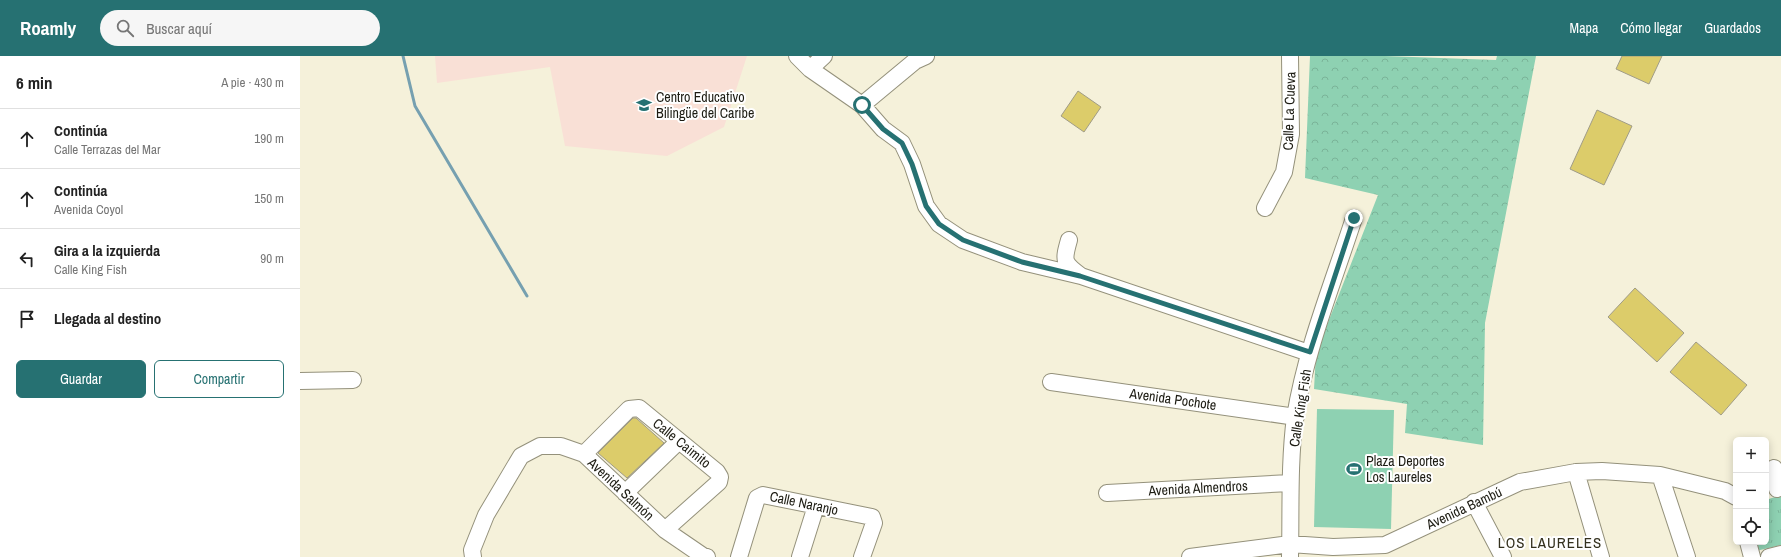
<!DOCTYPE html>
<html lang="es">
<meta charset="utf-8">
<style>
:root{--surface:#fff;--page:#f6f6f6;--text:#222;--muted:#767676;--line:#e0e0e0;--accent:#267172}
body{margin:0;font-family:"Archivo Narrow",sans-serif;background:var(--page);color:var(--text)}
.controls{position:absolute;right:12px;bottom:12px;display:grid;overflow:hidden;border-radius:6px;box-shadow:0 2px 10px #0003}
.controls button{width:36px;height:36px;display:grid;place-items:center;padding:0;border:0;border-bottom:1px solid var(--line);background:var(--surface);color:var(--text);font:20px sans-serif}
.stop{position:absolute;width:12px;height:12px;margin:-9px;border:3px solid #267172;border-radius:50%;background:#fff}
.stop.end{background:#267172;border-color:#fff;box-shadow:0 1px 4px #0008}
.list{margin:0;padding:0;list-style:none}
h2{display:flex;justify-content:space-between;align-items:center;height:52px;margin:0;padding:0 16px;font-size:17px}
h2 small{font-size:13px;font-weight:400;color:var(--muted)}
.list li{display:grid;grid-template-columns:26px 1fr auto;gap:12px;align-items:center;box-sizing:border-box;height:60px;padding:0 16px;border-top:1px solid var(--line)}
.list b{display:block;font-size:15px;white-space:nowrap}
.list p{margin:0;font-size:13px;white-space:nowrap;color:var(--muted)}
.list em{font-size:13px;font-style:normal;color:var(--muted)}
.actions{display:flex;gap:8px;padding:12px 16px}
.actions a{flex:1;padding:9px 0;border:1px solid var(--accent);border-radius:6px;text-align:center;font-size:14px;color:var(--accent)}
.actions .main{background:var(--accent);color:#fff}
.icon{flex:none;width:22px;height:22px;fill:none;stroke:currentColor;stroke-width:2;stroke-linecap:round;stroke-linejoin:round}
.map{position:relative;flex:none;width:1481px;height:501px;overflow:hidden}
header{display:flex;align-items:center;gap:24px;box-sizing:border-box;height:56px;padding:0 20px;background:var(--accent);color:#fff}
header strong{font-size:19px}
nav{display:flex;gap:22px;margin-inline-start:auto;font-size:14px}
.search{width:280px;height:36px;background:var(--page);display:flex;align-items:center;gap:10px;box-sizing:border-box;padding:0 14px;border-radius:22px;color:var(--muted);font-size:15px}
main{display:flex}
aside{flex:1;background:var(--surface)}
.map>svg:first-child{display:block}
.education{fill:#f9e0d6}
.grass{fill:url(#grass-tufts)}
.forest{fill:url(#forest-crowns)}
.garden{fill:#8ed1b2}
.lines{fill:none;stroke-linecap:round;stroke-linejoin:round}
.stream{stroke:#76a0b0;stroke-width:3}
.building{fill:#dccc6a;stroke:#a09c87}
.minor-casing{stroke:#94917b;stroke-width:18}
.minor{stroke:#fff;stroke-width:16}
.route{stroke:#267172;stroke-width:5}
.labels{text-anchor:middle;stroke-width:4;stroke-linejoin:round;paint-order:stroke}
.poi-label{font-size:14px;fill:#1d1c13;stroke:#fff;text-anchor:start}
.street-label{font-size:14px;fill:#1d1c13;stroke:#fff}
.neighbourhood-label{font-size:15px;letter-spacing:1px;fill:#34311e;stroke:#fff}
</style>
<header>
<strong>Roamly</strong>
<div class="search"><svg class="icon" aria-label="search" viewBox="0 0 24 24"><circle cx="10" cy="10" r="6"/><path d="M15 15l6 6"/></svg>Buscar aquí</div>
<nav><a>Mapa</a><a>Cómo llegar</a><a>Guardados</a></nav>
</header>
<main>
<aside>
<h2>6 min<small>A pie · 430 m</small></h2>
<ul class="list">
<li><svg class="icon" aria-label="ahead" viewBox="0 0 24 24"><path d="M12 20V5M6 11l6-6 6 6"/></svg><div><b>Continúa</b><p>Calle Terrazas del Mar</p></div><em>190 m</em></li>
<li><svg class="icon" aria-label="ahead" viewBox="0 0 24 24"><path d="M12 20V5M6 11l6-6 6 6"/></svg><div><b>Continúa</b><p>Avenida Coyol</p></div><em>150 m</em></li>
<li><svg class="icon" aria-label="left" viewBox="0 0 24 24"><path d="M17 20v-9H6M10 6l-5 5 5 5"/></svg><div><b>Gira a la izquierda</b><p>Calle King Fish</p></div><em>90 m</em></li>
<li><svg class="icon" aria-label="arrive" viewBox="0 0 24 24"><path d="M6 21V4h12l-3 4 3 4H6"/></svg><div><b>Llegada al destino</b></div></li>
</ul>
<div class="actions"><a class="main">Guardar</a><a>Compartir</a></div>
</aside>
<div class="map">
<svg width="1481" height="501" viewBox="0 0 1481 501">
<defs>
<pattern id="grass-tufts" width="24" height="20" patternUnits="userSpaceOnUse"><rect width="24" height="20" fill="#8ed1b2"/><path d="M3 7l-1-3M5 7V3M7 7l1-3M15 17l-1-3M17 17v-4M19 17l1-3" fill="none" stroke="#7ab398"/></pattern>
<pattern id="forest-crowns" width="20" height="18" patternUnits="userSpaceOnUse"><rect width="20" height="18" fill="#8ed1b2"/><path d="M2 6a3 3 0 1 1 6 0M12 15a3 3 0 1 1 6 0" fill="none" stroke="#7ab398"/></pattern>
</defs>
<rect width="100%" height="100%" fill="#f5f1da"/>
<path class="education" d="M135 0H447L424 71 367 100 265 90 250 11 137 27Z"/>
<path class="grass" d="M1481 439V489L1456 495 1454 486H1466V444Z"/>
<path class="forest" d="M1010 0H1085L1196 4 1197 0H1236L1185 267 1183 389 1105 377 1107 348 1014 333 1016 297 1078 139 1005 122Z"/>
<path class="garden" d="M1017 353 1094 354 1091 473 1014 471Z"/>
<g class="lines">
<path class="stream" d="M103 0 115 50 227 240"/>
</g>
<path class="building" d="M1322 0H1362L1349 28 1316 13Z
M778 35 801 51 784 76 761 60Z
M1297 54 1332 70 1304 129 1270 113Z
M1335 232 1384 277 1357 306 1308 261Z
M1396 286 1447 329 1421 359 1370 316Z
M333 362H336L364 387 327 422 298 397Z"/>
<g class="lines">
<g class="minor-casing">
<path id="minor" d="M497 0 510 13 562 49 583 73 602 87 612 108 626 150 639 168 663 184 722 206 781 220
M510 13 524 0
M562 49 615 5 626 0
M965 152 984 116 991 78 990 0
M769 184C763 205 763 207 781 220L1009 297
M0 325 53 324
M751 326 996 361
M284 398 329 353 339 352 417 416 420 421 419 426 365 474
M1474 412 1477 433
M1276 416 1301 501
M1360 419 1387 501
M325 437 379 385
M807 437 990 427
M1174 446 1203 501
M1448 486 1452 501
M173 501 172 494 186 459 221 400 240 390H261L284 398 365 474 403 500 407 501
M439 501 457 442 463 439 572 461 574 467 562 501
M500 501 516 450
M890 501 990 488 1033 491 1085 489 1220 426 1276 416 1302 415 1360 419 1425 435 1436 441
M990 501C991 454 989 407 995 361 1006 293 1033 227 1054 162
M1469 501 1481 498"/>
</g>
<use href="#minor" class="minor"/>
</g>
<g class="lines">
<path class="route" d="M562 49 583 73 602 87 612 108 626 150 639 168 663 184 722 206 780 220 1010 296 1054 162"/>
</g>
<defs>
<g id="university-bare" transform="scale(1.2)"><path d="M0-5L7-2L0 1L-7-2ZM-4 1L0 2.5L4 1V4Q0 6-4 4Z" fill="#267172" stroke="#fff" stroke-width="2.5" paint-order="stroke"/></g>
<g id="stadium-bare" transform="scale(1.2)"><path d="M0-5a6.5 5 0 1 0 0 10a6.5 5 0 1 0 0-10ZM-3.5-1.8h7v3.6h-7Z" fill="#267172" stroke="#fff" stroke-width="2.5" paint-order="stroke"/></g>
</defs>
<g fill-rule="evenodd">
<use href="#university-bare" x="344" y="49"/>
<use href="#stadium-bare" x="1054" y="413"/>
</g>
<g class="labels">
<g class="poi-label">
<text x="356" y="46">Centro Educativo<tspan x="356" dy="16">Bilingüe del Caribe</tspan></text>
<text x="1066" y="410">Plaza Deportes<tspan x="1066" dy="16">Los Laureles</tspan></text>
</g>
<g class="street-label">
<text transform="translate(989 55) rotate(-88)" y="5">Calle La Cueva</text>
<text transform="translate(873 343) rotate(8)" y="5">Avenida Pochote</text>
<text transform="translate(1000 352) rotate(-81)" y="5">Calle King Fish</text>
<text transform="translate(382 387) rotate(39)" y="5">Calle Caimito</text>
<text transform="translate(898 432) rotate(-3)" y="5">Avenida Almendros</text>
<text transform="translate(321 433) rotate(43)" y="5">Avenida Salmón</text>
<text transform="translate(504 447) rotate(12)" y="5">Calle Naranjo</text>
<text transform="translate(1164 452) rotate(-25)" y="5">Avenida Bambú</text>
</g>
<g class="neighbourhood-label">
<text x="1250" y="492">LOS LAURELES</text>
</g>
</g>
</svg>
<div class="controls">
<button>+</button>
<button>−</button>
<button><svg class="icon" aria-label="locate" viewBox="0 0 24 24"><circle cx="12" cy="12" r="6"/><path d="M12 2v4M12 18v4M2 12h4M18 12h4"/></svg></button>
</div>
<div class="stop" style="left:562px;top:49px"></div>
<div class="stop end" style="left:1054px;top:162px"></div>
</div>
</main>
